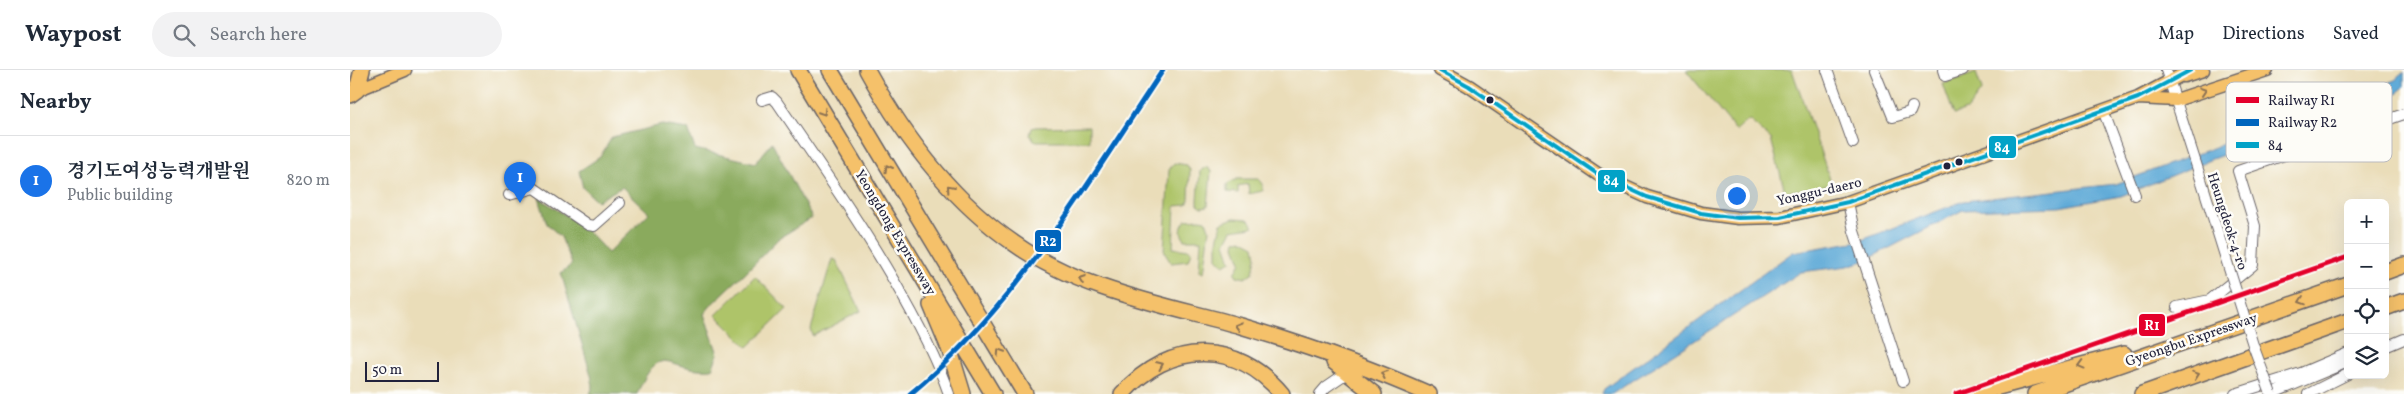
<!DOCTYPE html>
<meta charset="utf-8">
<style>
:root{--surface:#fff;--page:#f2f2f3;--text:#1f2937;--muted:#747a83;--line:#e0e1e3;--accent:#1a73e8}
body{margin:0;font-family:Vollkorn,"Noto Serif KR",serif;background:var(--page);color:var(--text)}
.controls{position:absolute;right:15px;bottom:15px;display:grid;overflow:hidden;border-radius:8px;box-shadow:0 5px 20px #0002}
.controls button{width:45px;height:45px;display:grid;place-items:center;padding:0;border:0;border-bottom:1px solid var(--line);background:var(--surface);color:var(--text);font:25px sans-serif}
.scale{position:absolute;left:15px;bottom:12px;width:74px;box-sizing:border-box;padding-left:5px;border:2px solid #22223b;border-top:0;font-size:14px;line-height:18px;white-space:nowrap;color:#22223b;-webkit-text-stroke:4px #fdfcf7;paint-order:stroke}
.you{position:absolute;left:1386px;top:125px;width:18px;height:18px;margin:-12px;border:4px solid #fff;border-radius:50%;background:#1a73e8;box-shadow:0 0 0 8px #1a73e833}
.badge{display:grid;place-items:center;width:32px;height:32px;border-radius:50%;background:var(--accent);color:#fff;font-size:16px;font-weight:700}
.pin{position:absolute;translate:-50% -41px;filter:drop-shadow(0 1px 2px #0008)}
.pin::after{content:'';position:absolute;top:26px;width:18px;height:15px;background:inherit;clip-path:polygon(0 0,100% 0,50% 100%)}
.list{margin:0;padding:0;list-style:none}
h2{display:flex;justify-content:space-between;align-items:center;height:65px;margin:0;padding:0 20px;font-size:21px}
h2 small{font-size:16px;font-weight:400;color:var(--muted)}
.list li{display:grid;grid-template-columns:32px 1fr auto;gap:15px;align-items:center;box-sizing:border-box;height:90px;padding:0 20px;border-top:1px solid var(--line)}
.list b{display:block;font-size:19px;white-space:nowrap}
.list p{margin:0;font-size:16px;white-space:nowrap;color:var(--muted)}
.list em{font-size:16px;font-style:normal;color:var(--muted)}
.icon{flex:none;width:28px;height:28px;fill:none;stroke:currentColor;stroke-width:2;stroke-linecap:round;stroke-linejoin:round}
.map{position:relative;flex:none;width:2054px;height:324px;overflow:hidden}
header{display:flex;align-items:center;gap:30px;box-sizing:border-box;height:70px;padding:0 25px;background:var(--surface);border-bottom:1px solid var(--line)}
header strong{font-size:24px}
nav{display:flex;gap:28px;margin-inline-start:auto;font-size:18px}
.search{width:350px;height:45px;background:var(--page);display:flex;align-items:center;gap:12px;box-sizing:border-box;padding:0 18px;border-radius:28px;color:var(--muted);font-size:19px}
main{display:flex}
aside{flex:1;background:var(--surface)}
.map>svg:first-child{display:block}
.green{fill:#aec469;stroke:#687352}
.forest{fill:#8aaa5d;stroke:#56664c}
.water{fill:#60abd8;stroke:#41668a}
.lines{fill:none;stroke-linecap:round;stroke-linejoin:round}
.minor-casing{stroke:#686367;stroke-width:12}
.major-casing{stroke:#686367;stroke-width:15}
.highway-casing{stroke:#686367;stroke-width:18}
.minor{stroke:#fff;stroke-width:10}
.major{stroke:#f5c16b;stroke-width:12}
.highway{stroke:#f5c16b;stroke-width:15}
.minor-bridge-casing{stroke:#686367;stroke-width:12;stroke-linecap:butt}
.minor-bridge{stroke:#fff;stroke-width:10}
.bus-1-casing{stroke:#fdfcf7;stroke-width:8}
.bus-1{stroke:#02a2c7;stroke-width:4}
.rail-1-casing{stroke:#fdfcf7;stroke-width:9}
.rail-2-casing{stroke:#fdfcf7;stroke-width:9}
.rail-1{stroke:#e4002b;stroke-width:5}
.rail-2{stroke:#0065bd;stroke-width:5}
.oneway{stroke:#8c7253}
.bus-dot{fill:#22223b;stroke:#fdfcf7;stroke-width:2}
.labels{text-anchor:middle;stroke-width:5;stroke-linejoin:round;paint-order:stroke}
.street-label{font-size:14px;fill:#22223b;stroke:#fdfcf7}
.key{fill:#fdfcf7;stroke:#bbbbbf;stroke-width:1}
.key-label{font-size:14px;fill:#22223b}
.line-badge{stroke:#fdfcf7;stroke-width:2}
.badge-label{font-size:14px;text-anchor:middle;font-weight:bold;fill:#fff}
</style>
<header>
<strong>Waypost</strong>
<div class="search"><svg class="icon" aria-label="search" viewBox="0 0 24 24"><circle cx="10" cy="10" r="6"/><path d="M15 15l6 6"/></svg>Search here</div>
<nav><a>Map</a><a>Directions</a><a>Saved</a></nav>
</header>
<main>
<aside>
<h2>Nearby<small></small></h2>
<ul class="list">
<li><span class="badge">1</span><div><b>경기도여성능력개발원</b><p>Public building</p></div><em>820 m</em></li>
</ul>
</aside>
<div class="map">
<svg width="2054" height="324" viewBox="0 0 2054 324">
<rect width="100%" height="100%" fill="#fdfcf7"/>
<filter id="ink" filterUnits="userSpaceOnUse"><feTurbulence type="fractalNoise" baseFrequency=".02" numOctaves="2"/><feDisplacementMap in="SourceGraphic" scale="10" xChannelSelector="R" yChannelSelector="G"/><feConvolveMatrix kernelMatrix="1 2 1 2 8 2 1 2 1" color-interpolation-filters="sRGB"/></filter>
<filter id="wash" filterUnits="userSpaceOnUse"><feTurbulence type="fractalNoise" baseFrequency=".0096" numOctaves="4" result="noise"/><feDisplacementMap in="SourceGraphic" scale="20" xChannelSelector="R" yChannelSelector="G"/><feGaussianBlur stdDeviation="1.12" result="paint"/><feColorMatrix in="noise" values="0 0 0 0 0 0 0 0 0 0 0 0 0 0 0 0 0 1.4 0 .05"/><feComposite in="paint" operator="in"/></filter>
<g filter="url(#wash)">
<rect width="100%" height="100%" fill="#eaddb9"/>
<path class="green" d="M1336 0H1442L1482 115 1435 122 1421 69 1399 50 1386 61Z
M1626 3 1632 20 1618 39 1604 45 1593 14Z
M739 56V71H685L680 65 682 58 685 57Z
M824 93 837 95 840 100 839 130 837 135 825 136 823 178 839 180 841 183 838 191 821 193 814 182 819 100Z
M856 97 861 101 858 136 852 137 848 134V130L850 101Z
M887 109H909L913 114V121L899 124 898 114 888 116V123L877 122V114Z
M884 148 898 149 903 154 902 157 882 160 875 173 881 191 874 195 867 189V171L871 153Z
M850 149 856 150 859 159 853 203 849 201 851 170H835C829 163 831 156 836 150Z
M891 169 904 176 906 187 903 203 895 208 887 206 885 203 891 192 885 176 886 171Z
M482 189 486 190 511 241 463 266 461 259Z
M405 206 437 239 398 277 366 245Z"/>
<path class="forest" d="M312 55 338 59 345 79 406 93 422 72 462 148 429 168 395 203 363 233 354 244 368 284 362 299C318 303 312 267 287 324H240L243 316 241 305 211 203 222 194 211 167 197 154 189 128 234 157 258 183 299 143 272 117 247 131 233 118 229 101 250 87 262 67Z"/>
<path class="water" d="M2054 2V17L2047 23 1862 89 1771 126 1709 137 1613 140 1516 190 1498 196 1451 202 1262 324H1252L1254 319 1443 182 1509 171 1614 131 1766 114 2045 10Z"/>
</g>
<g filter="url(#ink)">
<g class="lines">
<g class="minor-casing">
<path id="minor" d="M1477 0 1503 73
M1524 0 1543 47 1560 42 1562 37
M1593 0 1595 6 1613 0
M1816 0 1850 106
M412 30 422 27 427 32C467 91 508 149 544 211 565 247 585 284 599 324
M1753 40 1785 125
M159 125 184 118 238 155 244 156 270 133
M1498 132 1504 161 1553 311
M1827 237 1860 230 1903 195 1905 156 1888 101 2054 44
M2035 277 2054 269
M970 324 976 317 998 302
M1885 324 1951 303 1998 283
M1921 324 1998 292
M1958 324 1998 304"/>
</g>
<g class="major-casing">
<path id="major" d="M1090 0 1119 16 1249 105 1297 127 1351 143 1388 148 1430 147 1498 132 1788 28 1841 0
M1834 6 1853 0
M2 22 55 0
M1788 28 1826 30 1917 0"/>
</g>
<g class="highway-casing">
<path id="highway" d="M448 0 643 324
M480 0 675 324
M517 0C554 67 601 130 665 174 730 220 815 235 891 256 955 275 1018 297 1079 324
M0 25 7 20 12 0
M2035 202 2054 195
M581 235 599 278 613 324
M2035 238 2054 231
M984 292 1024 324
M772 324C819 271 886 269 932 324
M1622 324 1774 284
M1685 324 1998 215
M1792 324 1998 251"/>
</g>
<use href="#minor" class="minor"/>
<use href="#major" class="major"/>
<use href="#highway" class="highway"/>
<g class="minor-bridge-casing">
<path id="minor-bridge" d="M1850 106 1903 275 1921 324"/>
</g>
<use href="#minor-bridge" class="minor-bridge"/>
<g class="bus-1-casing">
<path id="bus-1" d="M1090 0 1119 16 1249 105 1297 127 1351 143 1388 148 1430 147 1498 132 1788 28 1841 0"/>
</g>
<use href="#bus-1" class="bus-1"/>
<g class="rail-1-casing">
<path id="rail-1" d="M1606 324 1998 187"/>
</g>
<g class="rail-2-casing">
<path id="rail-2" d="M560 324C664 239 739 111 813 0"/>
</g>
<use href="#rail-1" class="rail-1"/>
<use href="#rail-2" class="rail-2"/>
</g>
<defs><path id="oneway-chevron" d="M-2-3.5L2.5 0L-2 3.5" fill="none" stroke-width="1.6" stroke-linecap="round" stroke-linejoin="round" transform="scale(1.25)"/></defs>
<g class="oneway">
<use href="#oneway-chevron" transform="translate(1853 21) rotate(-18)"/>
<use href="#oneway-chevron" transform="translate(473 42) rotate(58)"/>
<use href="#oneway-chevron" transform="translate(538 98) rotate(-120)"/>
<use href="#oneway-chevron" transform="translate(600 118) rotate(-131)"/>
<use href="#oneway-chevron" transform="translate(732 209) rotate(-160)"/>
<use href="#oneway-chevron" transform="translate(1952 231) rotate(161)"/>
<use href="#oneway-chevron" transform="translate(888 256) rotate(-164)"/>
<use href="#oneway-chevron" transform="translate(650 282) rotate(-122)"/>
<use href="#oneway-chevron" transform="translate(810 295) rotate(-24)"/>
<use href="#oneway-chevron" transform="translate(1731 295) rotate(165)"/>
<use href="#oneway-chevron" transform="translate(1034 304) rotate(-157)"/>
<use href="#oneway-chevron" transform="translate(1846 305) rotate(-19)"/>
</g>
</g>
<g class="bus-dot">
<circle cx="1140" cy="30" r="4.5"/>
<circle cx="1609" cy="92" r="4.5"/>
<circle cx="1597" cy="96" r="4.5"/>
</g>
<g class="labels">
<g class="street-label">
<text transform="translate(1469 121) rotate(-13)" y="5">Yonggu-daero</text>
<text transform="translate(1878 151) rotate(72)" y="5">Heungdeok-4-ro</text>
<text transform="translate(546 162) rotate(59)" y="5">Yeongdong Expressway</text>
<text transform="translate(1841 269) rotate(-19)" y="5">Gyeongbu Expressway</text>
</g>
</g>
<rect x="1876" y="12" width="166" height="80" rx="8" class="key"/>
<rect x="1886" y="27" width="23" height="6" fill="#e4002b"/>
<rect x="1886" y="49" width="23" height="7" fill="#0065bd"/>
<rect x="1886" y="72" width="23" height="6" fill="#02a2c7"/>
<g class="key-label">
<text x="1918" y="35">Railway R1</text>
<text x="1918" y="57">Railway R2</text>
<text x="1918" y="80">84</text>
</g>
<g class="line-badge">
<rect x="1638" y="65" width="29" height="24" rx="5" fill="#02a2c7"/>
<rect x="1247" y="99" width="29" height="24" rx="5" fill="#02a2c7"/>
<rect x="684" y="159" width="28" height="24" rx="5" fill="#0065bd"/>
<rect x="1788" y="243" width="28" height="24" rx="5" fill="#e4002b"/>
</g>
<g class="badge-label">
<text x="1652" y="82">84</text>
<text x="1261" y="115">84</text>
<text x="698" y="176">R2</text>
<text x="1802" y="260">R1</text>
</g>
</svg>
<div class="controls">
<button>+</button>
<button>−</button>
<button><svg class="icon" aria-label="locate" viewBox="0 0 24 24"><circle cx="12" cy="12" r="6"/><path d="M12 2v4M12 18v4M2 12h4M18 12h4"/></svg></button>
<button><svg class="icon" aria-label="layers" viewBox="0 0 24 24"><path d="M12 4l9 5-9 5-9-5zM3 14l9 5 9-5"/></svg></button>
</div>
<div class="scale">50 m</div>
<div class="you"></div>
<div class="pin badge" style="left:170px;top:133px">1</div>
</div>
</main>
